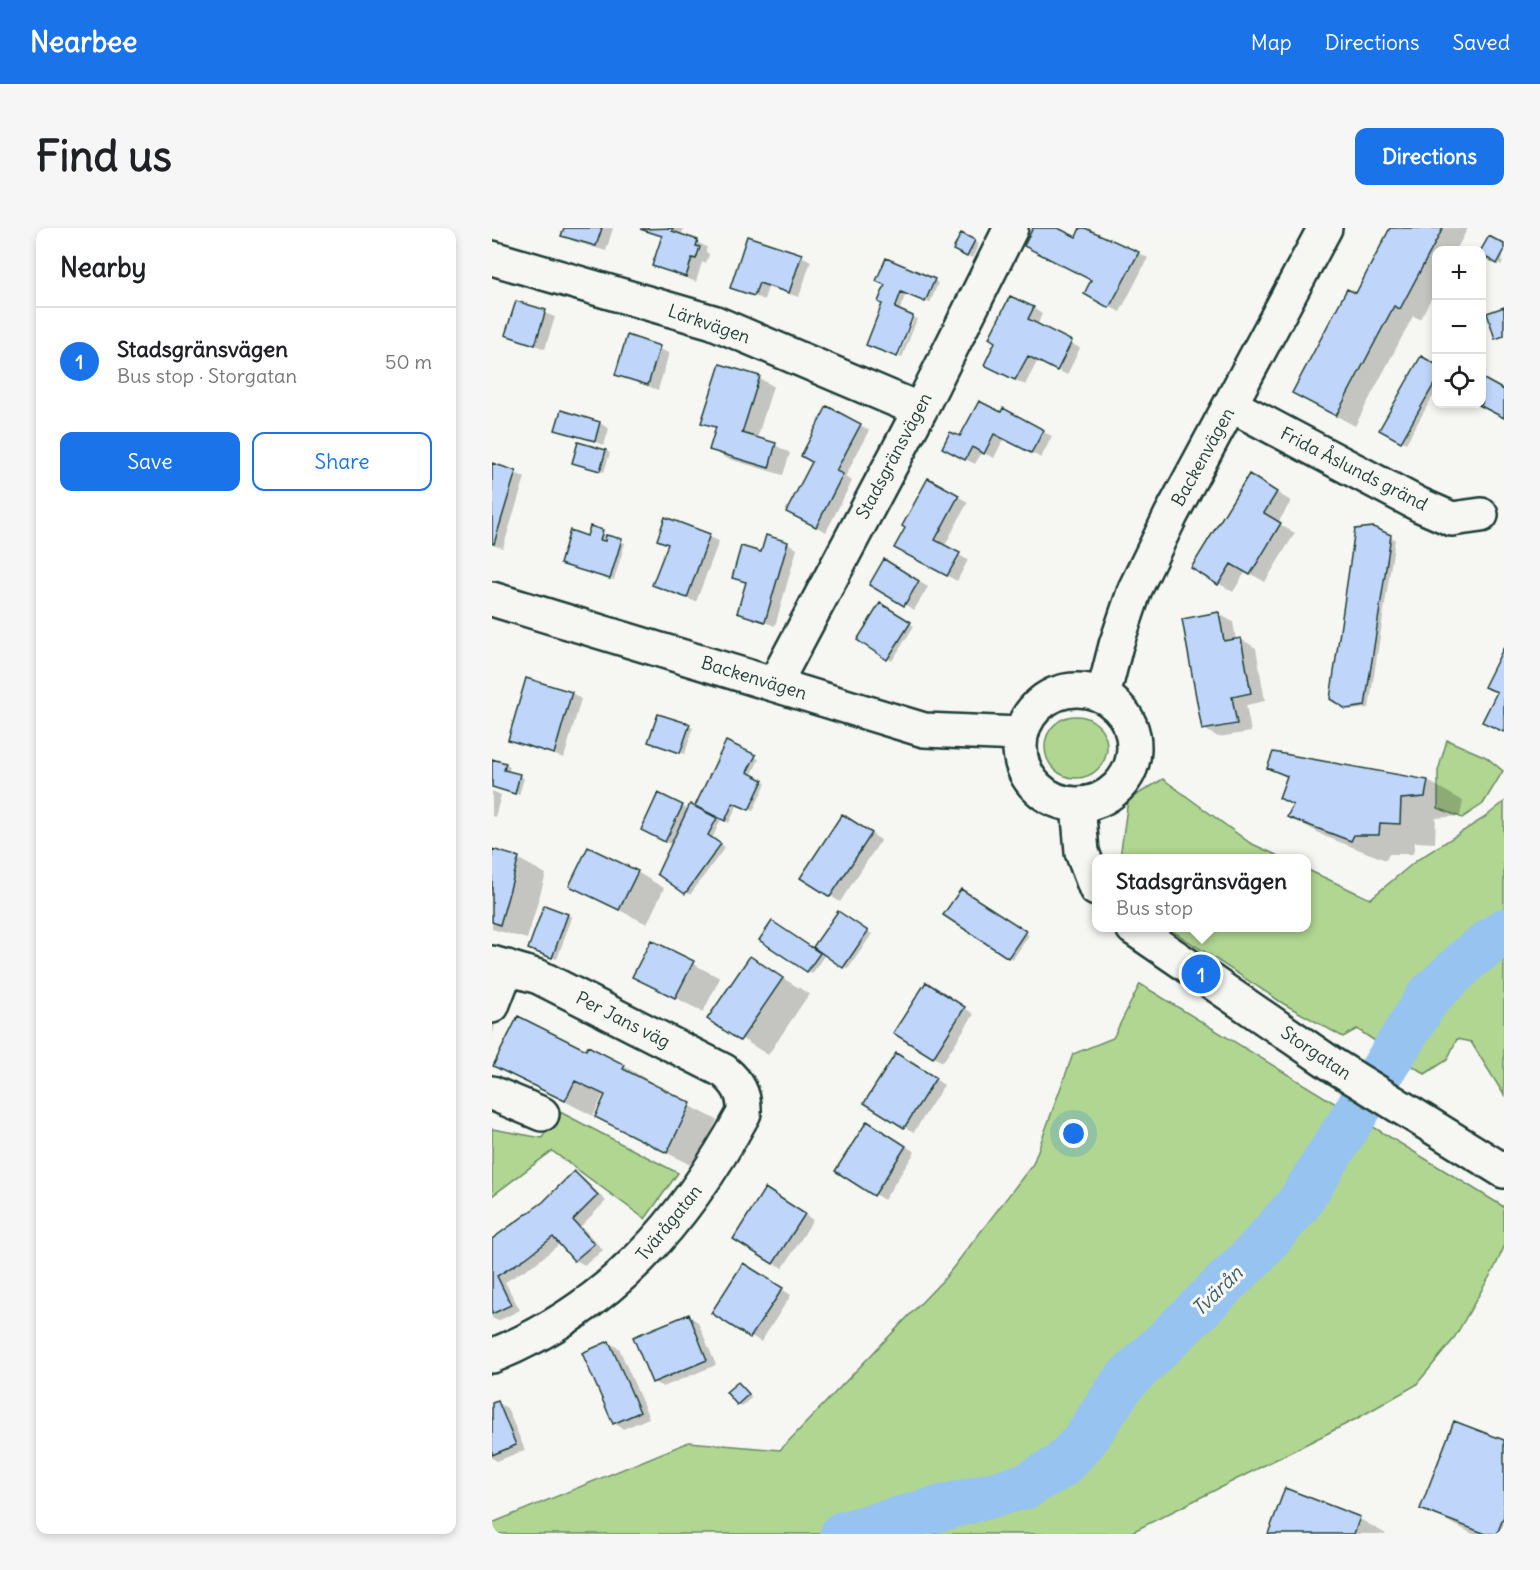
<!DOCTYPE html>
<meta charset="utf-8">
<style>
:root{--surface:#fff;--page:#f6f6f6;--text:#202124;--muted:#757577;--line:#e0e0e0;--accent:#1a73e8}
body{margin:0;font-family:Delius,sans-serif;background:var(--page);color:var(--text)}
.controls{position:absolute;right:18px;top:18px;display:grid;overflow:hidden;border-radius:12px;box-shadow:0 3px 9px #0003}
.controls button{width:54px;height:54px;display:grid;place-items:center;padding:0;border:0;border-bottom:2px solid var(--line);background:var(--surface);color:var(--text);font:30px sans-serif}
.you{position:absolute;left:582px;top:906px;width:21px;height:21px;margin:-15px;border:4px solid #fff;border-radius:50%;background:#1a73e8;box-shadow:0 0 0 9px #1a73e833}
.badge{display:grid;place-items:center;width:39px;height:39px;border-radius:50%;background:var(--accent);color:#fff;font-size:20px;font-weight:700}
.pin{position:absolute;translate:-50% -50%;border:3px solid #fff;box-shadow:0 2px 6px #0006}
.popup{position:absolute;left:600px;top:626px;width:219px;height:78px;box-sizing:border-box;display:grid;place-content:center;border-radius:12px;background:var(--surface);filter:drop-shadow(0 2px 4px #0005);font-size:20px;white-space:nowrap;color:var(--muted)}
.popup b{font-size:22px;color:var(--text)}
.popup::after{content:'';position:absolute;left:50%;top:100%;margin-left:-12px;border:12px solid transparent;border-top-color:var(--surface)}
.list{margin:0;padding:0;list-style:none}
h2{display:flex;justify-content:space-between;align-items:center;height:78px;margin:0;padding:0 24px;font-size:26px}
h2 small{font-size:20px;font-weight:400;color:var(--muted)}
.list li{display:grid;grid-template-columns:39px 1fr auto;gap:18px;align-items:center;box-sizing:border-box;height:108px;padding:0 24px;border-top:2px solid var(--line)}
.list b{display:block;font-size:22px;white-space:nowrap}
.list p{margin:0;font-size:20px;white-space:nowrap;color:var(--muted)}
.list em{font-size:20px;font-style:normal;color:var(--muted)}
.actions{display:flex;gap:12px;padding:18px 24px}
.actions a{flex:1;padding:14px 0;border:2px solid var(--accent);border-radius:12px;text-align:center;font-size:21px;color:var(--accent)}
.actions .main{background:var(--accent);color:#fff}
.icon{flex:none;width:33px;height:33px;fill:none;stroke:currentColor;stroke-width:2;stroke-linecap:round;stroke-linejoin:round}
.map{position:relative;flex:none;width:1012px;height:1306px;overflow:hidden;border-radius:12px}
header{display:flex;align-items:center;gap:36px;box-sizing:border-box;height:84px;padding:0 30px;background:var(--accent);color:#fff}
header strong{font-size:28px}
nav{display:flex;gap:33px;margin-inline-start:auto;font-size:21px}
.intro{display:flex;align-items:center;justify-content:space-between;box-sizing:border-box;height:144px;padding:0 36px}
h1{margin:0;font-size:42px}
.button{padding:15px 27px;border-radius:12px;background:var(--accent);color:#fff;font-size:21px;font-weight:700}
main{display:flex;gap:36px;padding:0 36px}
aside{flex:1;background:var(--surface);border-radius:12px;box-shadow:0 3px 9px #0003}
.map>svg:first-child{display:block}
.green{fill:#b0d692;stroke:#688a63;stroke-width:1.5}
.shadow{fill:#0003}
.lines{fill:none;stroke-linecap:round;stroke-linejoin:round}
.river{stroke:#97c3f1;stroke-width:46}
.building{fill:#bfd5f9;stroke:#1f3d34;stroke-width:1.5}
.minor-casing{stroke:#1f3d34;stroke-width:38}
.minor{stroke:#f6f6f2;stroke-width:33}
.labels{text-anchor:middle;stroke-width:6;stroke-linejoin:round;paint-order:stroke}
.street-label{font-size:18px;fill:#1f3d34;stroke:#f6f6f2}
.water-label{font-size:20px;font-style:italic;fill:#3d5e63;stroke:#f6f6f2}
</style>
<header>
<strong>Nearbee</strong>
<nav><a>Map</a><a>Directions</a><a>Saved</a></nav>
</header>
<div class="intro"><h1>Find us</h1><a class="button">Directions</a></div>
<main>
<aside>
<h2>Nearby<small></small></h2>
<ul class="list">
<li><span class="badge">1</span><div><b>Stadsgränsvägen</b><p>Bus stop · Storgatan</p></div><em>50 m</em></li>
</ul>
<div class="actions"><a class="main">Save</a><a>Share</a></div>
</aside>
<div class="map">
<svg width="1012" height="1306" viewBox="0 0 1012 1306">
<rect width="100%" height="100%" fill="#f6f6f2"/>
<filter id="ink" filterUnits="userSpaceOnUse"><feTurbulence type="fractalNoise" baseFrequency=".0167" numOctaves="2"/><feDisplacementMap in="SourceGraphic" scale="12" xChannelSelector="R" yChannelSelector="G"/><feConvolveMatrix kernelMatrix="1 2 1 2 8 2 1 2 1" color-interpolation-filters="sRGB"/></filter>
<g filter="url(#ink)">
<path class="green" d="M553 519a31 31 0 1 1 62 0a31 31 0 1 1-62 0Z
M955 512 994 529 1011 543 991 576 970 590 946 580V543Z
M671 551 758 615 791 630H628L636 572Z
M1012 574V867L979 814 965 811 955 832 933 846 865 801 851 809 792 776 676 700H814V641L878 671 925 632 992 590Z
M648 756 1012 979V1019L1003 1039 961 1112 924 1157 864 1191 636 1306H0V1295L197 1214 288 1222 453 1050 541 936 581 826 621 810Z
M66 883 186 945 153 991 60 923 0 968V901L50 910Z"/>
<path class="shadow" d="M74 0H121L114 23 81 13 71 8Z
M150 0H192L189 7 215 19 214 24 217 26 214 36 210 34 204 54 162 37 171 9Z
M543 0H563L584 11 620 16 622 12 656 30 628 84 594 66 601 52Z
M900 0H976L964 22H945V60L928 91 921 88 863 198 821 175 864 67Z
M469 7 487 16 480 30 462 21Z
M998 10 1012 18 1010 37 990 26Z
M309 28 319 33 307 69 276 59 272 72 240 59Z
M442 52 446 55 438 75 414 65 407 84 392 76 394 57Z
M25 75 63 89 53 121 14 106Z
M541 80 550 86 545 98 588 120 575 147 546 132 533 157 503 142Z
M422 90 425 91 410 130 407 129Z
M945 106V116L940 114Z
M136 109 177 125 166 162 125 146Z
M945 139V161L914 215 889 201Z
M267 150 281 158 265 211 283 217 298 225 291 247 234 230 219 222 225 202 211 194Z
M487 175 560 208 549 230 512 210 502 230 490 224 483 236 461 225Z
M108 195 117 201 112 217 65 201Z
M368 197 377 202 353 249 360 253 334 304 305 289Z
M113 223 118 225 112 244 82 235Z
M0 237 33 249 11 320 0 317Z
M436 252 476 274 452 319 476 332 465 353 414 325Z
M772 257 799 273 786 295 803 305 773 354 754 343 741 364 702 340Z
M174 291 227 313 204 374 162 356 177 317 167 311Z
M110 304 114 308 133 315 122 352 74 337 96 310Z
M898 309 903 311 877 480 859 482 839 470Z
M296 315 305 321 283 398 246 384 255 356 242 349 270 326Z
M393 333 436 359 422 382 379 356Z
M388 377 422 398 400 433 367 412Z
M727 386 741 394 744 412 749 411 764 420 773 473 754 477 759 504 726 509 712 501Z
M80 465 89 471 72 530 18 512Z
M197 498 201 500 193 526 162 516Z
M234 515 267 531 259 548 274 555 261 583 246 576 237 595 229 591 220 611 233 619 198 667 194 664 180 617 160 607 190 578 197 582 204 580Z
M782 526 936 553 971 573 968 588 944 590 943 615 923 614 921 626H897L894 632 832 608 797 588 802 577 796 550 777 539Z
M0 533 13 537 18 539 16 544 32 550 27 567 0 559Z
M0 563 9 567 3 589 0 588Z
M360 593 389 612 348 674 339 668Z
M0 623 27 631 54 646 35 711 0 701Z
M145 644 172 660 155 696 79 658Z
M469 663 537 707 521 731 453 687Z
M347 685 380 706 356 741 333 726 320 746 315 743 321 722Z
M76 687 80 689 65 731 43 723Z
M160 714 228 750 211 784 142 748Z
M258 730 317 766 276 827 218 791Z
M444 762 482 786 451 834 441 829Z
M0 790 4 792 0 811Z
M414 832 452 857 422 904 412 899Z
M3 837 132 838 159 854 158 857 225 892 202 939 105 888 114 869 111 867 101 888Z
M385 900 423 924 392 972 345 942Z
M83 945 92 951 114 973 89 998 111 1022 93 1037 83 1032 69 1015 44 1035 13 1054 28 1082 6 1093 0 1090V1013L52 975Z
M283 968 321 992 291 1040 281 1035Z
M261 1042 299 1067 269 1114 221 1084Z
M197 1088 206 1094 224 1137 171 1159 161 1154Z
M117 1115 127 1120 157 1190 131 1201 122 1195Z
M246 1156 260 1169 250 1178 246 1176Z
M6 1175 15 1180 33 1222 5 1233 0 1230V1177Z
M963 1195 1012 1214V1306H981L930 1280Z
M794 1262 868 1291 894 1306H777Z"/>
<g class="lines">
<path class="river" d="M351 1306 534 1258 569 1238 591 1214 631 1155 762 1027 806 977 937 768 977 730 1012 703"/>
</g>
<path class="building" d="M72 0H110L104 18 69 8Z
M181 0 180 3 206 12 204 18 208 19 204 31 200 30 194 49 160 38 170 8 148 1Z
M541 0H566L584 9 588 0H593L647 24 617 80 592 66 599 52 532 18Z
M898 0H951L908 81 902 78 844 188 800 165 855 61 864 65Z
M469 5 483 12 475 29 461 22Z
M255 8 310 26 297 65 267 55 262 68 238 60Z
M997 8 1012 16V23L1005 36 990 27 989 22Z
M394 30 443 51 433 74 409 64 403 80 421 88 405 129 374 117 390 76 386 74 393 57 384 53Z
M518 68 542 79 536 91 580 113 565 143 536 128 523 152 492 137 503 114 497 110Z
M24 73 54 82 43 117 13 107Z
M1012 79V108L1003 111 995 85Z
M135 107 168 118 156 157 123 147Z
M929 128 945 137V151L909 214 887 202Z
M228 136 268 148 250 205 284 215 277 240 217 222 224 199 209 195Z
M990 150 1012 162V190L985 176H990Z
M487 173 509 184 511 180 552 202 539 225 502 206 492 226 480 219 473 232 450 220 458 204 468 208Z
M335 178 369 196 344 243 351 246 324 299 294 284 320 234 309 228Z
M69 182 108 194 103 213 63 202Z
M86 214 114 222 108 243 80 235Z
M0 235 24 243 2 316 0 315Z
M757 246 785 264 772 285 789 295 758 347 739 336 726 357 699 340Z
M436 250 467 267 443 312 468 325 455 348 402 320 413 300 410 298Z
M173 289 218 306 195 370 160 357 176 316 165 312Z
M98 298 111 302 108 312 113 313 114 307 130 311 118 351 68 336 78 302 95 308Z
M881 299 899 307 873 478 854 481 838 471 863 301Z
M274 307 296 314 273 394 245 385 254 354 240 350 249 318 269 324Z
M392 331 427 353 412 378 377 357Z
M388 375 419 394 395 432 365 412Z
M727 384 732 413 749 410 759 465 740 469 745 496 710 502 690 391Z
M1012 419V504L990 494 1005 464 992 459Z
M34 450 80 464 62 526 16 512Z
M166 486 198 496 188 525 156 514Z
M234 513 264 527 255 544 271 552 257 582 241 575 233 593 203 578Z
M781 524 936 552 933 569 909 571 908 596 888 595 887 607H862L859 613 795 589 801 577 787 570 795 548 775 540Z
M0 531 14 535 12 542 28 546 23 566 0 559Z
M166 565 191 577 173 614 149 602Z
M198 576 225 590 216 607 229 616 193 666 165 646Z
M350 586 380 605 338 669 308 650Z
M96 619 146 643 127 682 77 658Z
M0 621 27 629 8 697 0 694Z
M469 661 534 703 516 730 451 687Z
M52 677 76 686 60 730 36 721Z
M346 683 376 703 351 740 321 719Z
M280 693 328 725 315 744 267 712Z
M159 712 202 733 183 770 140 749Z
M258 728 291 750 248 813 215 791Z
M434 754 473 779 441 830 401 805Z
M26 788 94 822 96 818 133 837 131 841 199 875 175 925 103 889 113 867 83 853 73 873 1 838Z
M404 825 444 850 412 900 372 875Z
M375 893 414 918 382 968 343 943Z
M82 943 106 967 81 992 102 1016 82 1033 61 1009 34 1030 5 1048 19 1077 0 1086V1011L51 974Z
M273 960 313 986 281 1036 241 1011Z
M251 1035 291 1060 258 1110 219 1085Z
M197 1086 215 1132 160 1155 141 1109Z
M117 1113 148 1184 121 1196 90 1125Z
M246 1154 257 1166 245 1177 234 1164Z
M6 1173 24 1217 0 1227V1175Z
M962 1193 1012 1212V1288L1005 1306H994L928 1281Z
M793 1260 868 1289 862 1306H776Z"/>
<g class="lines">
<g class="minor-casing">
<path id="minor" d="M0 30 221 94 428 182
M739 177 928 277 960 291 989 287
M0 371 432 502 528 506
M283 455 428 182 519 0
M528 519a57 57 0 1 1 114 0a57 57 0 1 1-114 0Z
M611 468 624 417 643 361 679 287 833 0
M586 576 590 624 604 661
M641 700 841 837 1012 943
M0 735 47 749 232 843C246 855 253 866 252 885 192 995 118 1080 0 1128
M0 778 15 739
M0 865 50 886"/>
</g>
<use href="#minor" class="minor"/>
</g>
</g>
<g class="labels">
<g class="street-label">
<text transform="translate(217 96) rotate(19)" y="6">Lärkvägen</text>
<text transform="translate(402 228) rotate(-62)" y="6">Stadsgränsvägen</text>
<text transform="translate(711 229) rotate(-61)" y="6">Backenvägen</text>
<text transform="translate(862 241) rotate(27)" y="6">Frida Åslunds gränd</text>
<text transform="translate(262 450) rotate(17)" y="6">Backenvägen</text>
<text transform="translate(131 792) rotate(27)" y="6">Per Jans väg</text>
<text transform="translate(824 825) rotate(34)" y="6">Storgatan</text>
<text transform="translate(177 995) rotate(-51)" y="6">Tvärågatan</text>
</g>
<g class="water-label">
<text transform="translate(725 1063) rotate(-44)" y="7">Tvärån</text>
</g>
</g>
</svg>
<div class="controls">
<button>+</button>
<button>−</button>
<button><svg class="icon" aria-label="locate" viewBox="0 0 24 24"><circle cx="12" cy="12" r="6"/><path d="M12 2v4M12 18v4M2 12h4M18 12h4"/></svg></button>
</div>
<div class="you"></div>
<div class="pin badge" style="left:709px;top:746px">1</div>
<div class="popup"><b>Stadsgränsvägen</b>Bus stop</div>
</div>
</main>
